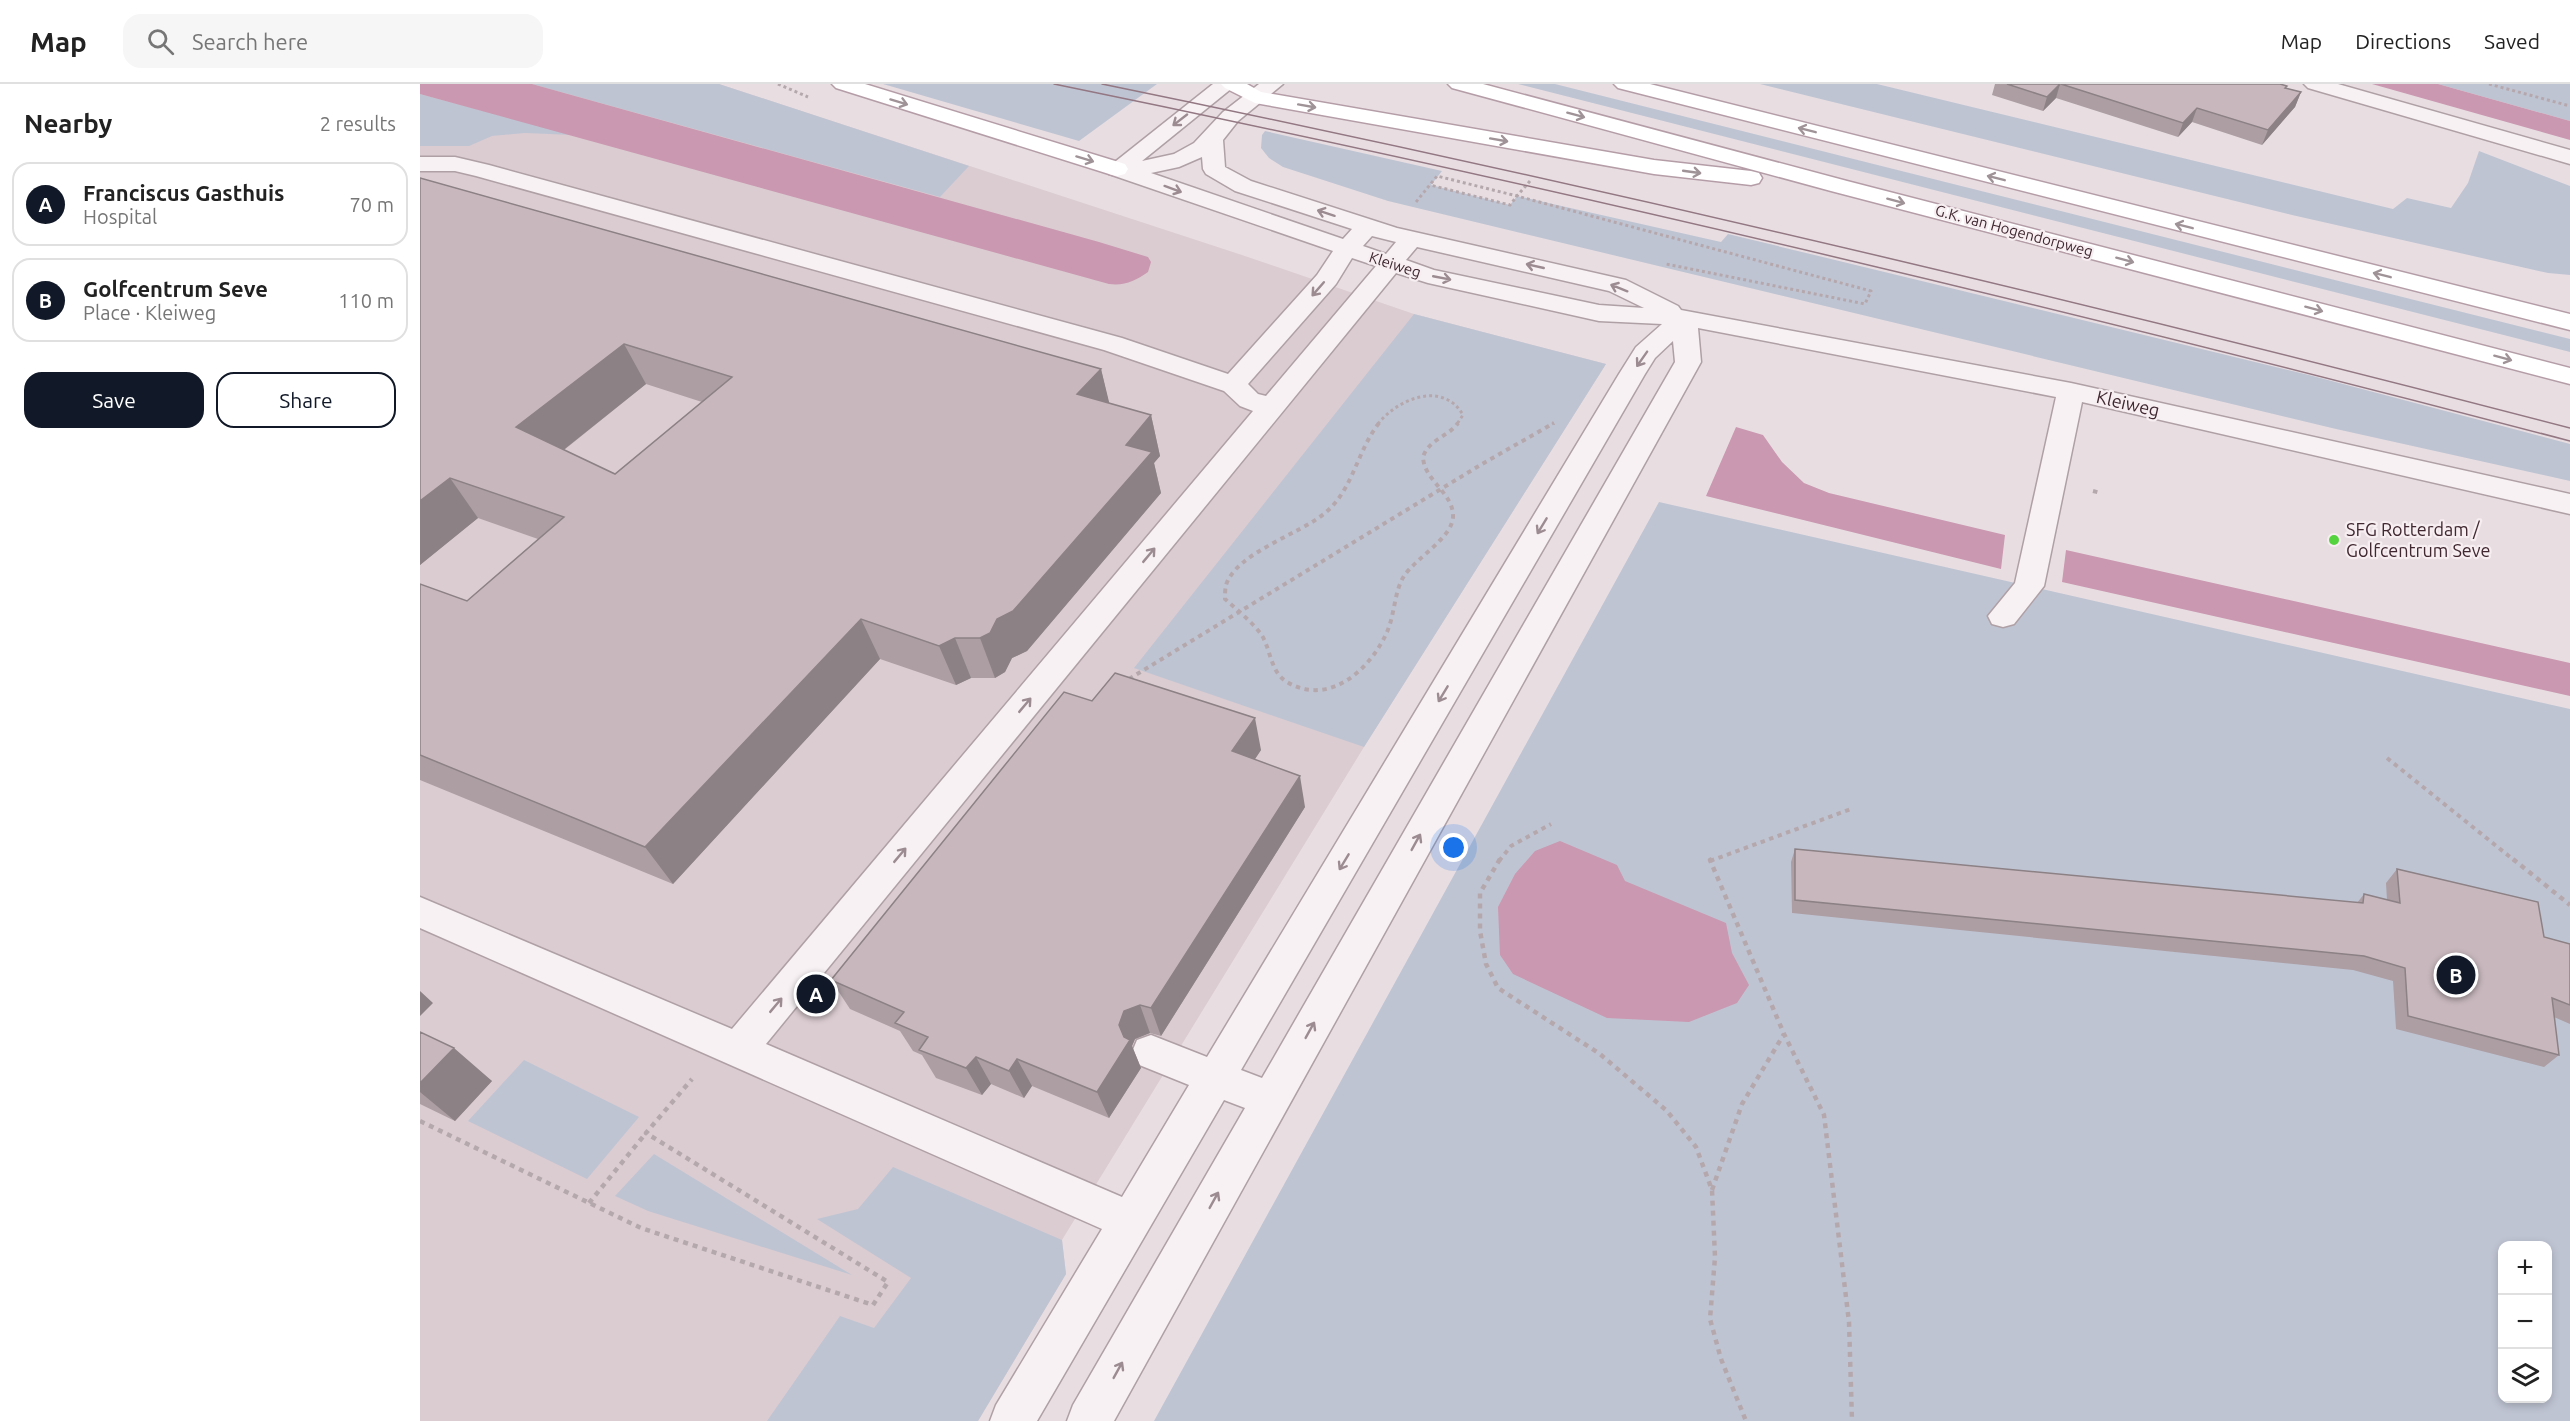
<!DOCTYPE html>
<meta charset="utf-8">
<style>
:root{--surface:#fff;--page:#f6f6f6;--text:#222;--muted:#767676;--line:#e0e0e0;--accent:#111827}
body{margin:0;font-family:Ubuntu,sans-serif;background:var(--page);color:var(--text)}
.controls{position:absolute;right:18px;bottom:18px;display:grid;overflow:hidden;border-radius:12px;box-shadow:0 3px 9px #0003}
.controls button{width:54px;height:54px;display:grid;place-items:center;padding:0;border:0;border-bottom:2px solid var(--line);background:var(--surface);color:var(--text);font:30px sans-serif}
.you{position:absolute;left:1034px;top:764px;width:21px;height:21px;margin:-15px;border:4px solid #fff;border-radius:50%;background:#1a73e8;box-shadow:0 0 0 9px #1a73e833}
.badge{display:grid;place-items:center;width:39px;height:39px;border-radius:50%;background:var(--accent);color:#fff;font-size:20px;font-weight:700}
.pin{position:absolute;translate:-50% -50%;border:3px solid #fff;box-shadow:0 2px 6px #0006}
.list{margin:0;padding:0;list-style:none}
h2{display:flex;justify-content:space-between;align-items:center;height:78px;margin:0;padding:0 24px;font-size:26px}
h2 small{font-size:20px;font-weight:400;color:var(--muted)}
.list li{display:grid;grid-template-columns:39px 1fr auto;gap:18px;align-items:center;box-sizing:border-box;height:84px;margin:0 12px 12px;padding:0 12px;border:2px solid var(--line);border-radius:18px}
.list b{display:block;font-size:22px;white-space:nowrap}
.list p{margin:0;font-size:20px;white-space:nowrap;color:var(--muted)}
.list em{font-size:20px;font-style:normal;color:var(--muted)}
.actions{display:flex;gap:12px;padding:18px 24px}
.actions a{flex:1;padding:14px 0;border:2px solid var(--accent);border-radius:18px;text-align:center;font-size:21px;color:var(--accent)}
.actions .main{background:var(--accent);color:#fff}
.icon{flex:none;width:33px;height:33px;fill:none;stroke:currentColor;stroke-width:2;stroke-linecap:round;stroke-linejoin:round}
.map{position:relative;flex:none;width:2150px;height:1337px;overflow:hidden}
header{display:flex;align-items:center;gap:36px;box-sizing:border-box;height:84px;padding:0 30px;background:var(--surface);border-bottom:2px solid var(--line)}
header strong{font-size:28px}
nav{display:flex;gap:33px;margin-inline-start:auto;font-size:21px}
.search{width:420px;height:54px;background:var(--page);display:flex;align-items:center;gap:15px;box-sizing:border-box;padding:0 21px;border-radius:18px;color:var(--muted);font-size:22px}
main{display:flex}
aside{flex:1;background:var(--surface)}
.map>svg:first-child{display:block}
.built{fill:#dbccd1}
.green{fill:#bfc4d3;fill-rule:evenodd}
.water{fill:#ca98b0}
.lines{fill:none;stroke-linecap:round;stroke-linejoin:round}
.minor-casing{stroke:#afa0a5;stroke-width:3}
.major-casing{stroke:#b59da7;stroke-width:3}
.path-far2{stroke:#b5a8ad;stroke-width:3;stroke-dasharray:3 3;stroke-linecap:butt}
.path-far1{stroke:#b5a8ad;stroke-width:4;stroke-dasharray:4.5 4.5;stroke-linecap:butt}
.path{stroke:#b5a8ad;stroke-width:4.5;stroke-dasharray:5 5;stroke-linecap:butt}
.minor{fill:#f7f1f3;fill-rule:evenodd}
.major{fill:#fff;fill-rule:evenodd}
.tram{stroke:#937782;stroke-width:1.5}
.wall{fill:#ac9ea3;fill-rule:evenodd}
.shaded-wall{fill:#8c8185}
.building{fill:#c8b8be;stroke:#8c8185;stroke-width:1.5;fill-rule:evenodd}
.oneway{stroke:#a09398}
.oneway2{stroke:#9c8c92}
.poi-dot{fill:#55d33e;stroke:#f6eef1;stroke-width:2}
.labels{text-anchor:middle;stroke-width:4.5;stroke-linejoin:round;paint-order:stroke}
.far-street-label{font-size:15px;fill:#402730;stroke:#f6eef1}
.street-label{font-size:18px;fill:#402730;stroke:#f6eef1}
.poi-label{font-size:18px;fill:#402730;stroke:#f6eef1;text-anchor:start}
</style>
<header>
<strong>Map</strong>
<div class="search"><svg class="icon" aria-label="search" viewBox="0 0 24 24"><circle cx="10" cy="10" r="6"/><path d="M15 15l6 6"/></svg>Search here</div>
<nav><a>Map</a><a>Directions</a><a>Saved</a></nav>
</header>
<main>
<aside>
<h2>Nearby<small>2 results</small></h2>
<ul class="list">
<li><span class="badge">A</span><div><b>Franciscus Gasthuis</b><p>Hospital</p></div><em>70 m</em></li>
<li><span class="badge">B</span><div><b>Golfcentrum Seve</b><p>Place · Kleiweg</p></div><em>110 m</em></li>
</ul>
<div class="actions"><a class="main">Save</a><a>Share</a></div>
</aside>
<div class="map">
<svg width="2150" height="1337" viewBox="0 0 2150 1337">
<rect width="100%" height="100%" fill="#e8dee2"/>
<path class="built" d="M0 0H299L822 171 994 230 1186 280 944 663 642 1156 646 1190 558 1337H0Z"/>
<path class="green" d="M112 0H299L549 82 520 113Z
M463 0H737L659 57Z
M1098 0H1135L2150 255V268Z
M1340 0H1457L1973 125 1987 114 2031 124 2048 99 2059 67 2150 102V191L2128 189 1872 131Z
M2018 0H2150V37Z
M0 10 153 51 105 49 72 52 49 62H0Z
M845 47 1022 87 1011 101 1090 121 1097 112 1301 158 1308 150 1889 291 2150 360V397L1916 345 968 117 863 83 849 74 841 64 842 51Z
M994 230 1186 280 944 663 714 584Z
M1239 418 2150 625V1337H734ZM2082 1162H2128V1314H2082Z
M104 976 219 1033 167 1095 48 1037Z
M234 1070 432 1191 228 1127 195 1112Z
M473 1083 642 1156 646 1190 558 1337H347L420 1232 454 1244 491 1194 397 1135 438 1125Z"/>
<path class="water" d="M0 0H112L679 158 728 173 731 178 728 188C715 197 705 202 689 200L0 10Z
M1952 0H2018L2150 37V56Z
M1316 343 1343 351 1362 378 1384 399 1409 409 1585 451 1581 485 1286 412Z
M1646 466 2150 579V612L1642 498Z
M1140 757 1197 781 1205 797 1306 839 1312 869 1329 901 1317 919 1269 938 1187 934 1093 890 1080 871 1078 823 1095 790 1115 767Z"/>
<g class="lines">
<g class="minor-casing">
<path id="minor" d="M793 0H817L722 77 754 70 774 59 803 28 839 0H863L818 37 803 56 805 83 831 97 977 144 1206 196 1258 222 1261 226 1651 299 2150 410V430L1662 318 1624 502 1594 540 1583 543 1572 540 1568 532 1595 499 1636 313 1278 244 1281 278 694 1337H647L653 1321 825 1024 804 1016 617 1337H570L576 1321 682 1145 0 844V813L312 945 833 327 820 322 804 307 684 266 56 92 35 87H0V73H35L69 81 702 254 808 290 897 191 913 167 689 90 686 85ZM782 73 783 85 786 90 815 107 932 145 923 155 731 89 759 83ZM952 152 976 158 966 170 943 162ZM997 163 1189 207 1224 224 1179 221 1014 186 986 176ZM932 174 956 182 846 312 838 310 828 300 916 200ZM976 189 1008 199 1179 237 1242 240 1216 263 1199 290 787 973 731 951 717 956 712 968 717 980 769 1001 702 1113 346 960ZM1253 257 1255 278 842 994 821 986 1225 290 1235 274Z
M1884 0H1918L2150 66V80L1888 4Z"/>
</g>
<g class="major-casing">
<path id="major" d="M412 0H445L705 80 708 85 705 90 697 92 689 90 416 4Z
M801 0H827L841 8 1234 76 1331 87 1339 89 1342 94 1339 99 1331 101 1234 90 835 19 805 4Z
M1028 0H1063L1427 97 2150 284V300L1411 107 1032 4Z
M1194 0H1230L2150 230V246L1198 4Z"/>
</g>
<path class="path-far2" d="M358 0 388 13
M2069 0 2150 22
M1110 97 1097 112 1451 207 1445 220 1246 180
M996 118 1017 92 1097 112 1090 121 1010 101
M958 340C977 315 1023 296 1043 331L1037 340
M1132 340 1134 339"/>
<path class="path-far1" d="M959 339C937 367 933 406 905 429 880 450 816 469 806 501 805 505 805 511 805 515 817 526 831 537 841 550 851 565 850 588 867 598 909 623 950 586 967 548 975 530 974 508 984 492 996 474 1032 454 1033 433 1034 409 1004 397 1003 373 1009 355 1028 353 1038 339
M1673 407 1681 409
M709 595 1062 380 1134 339
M1967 674 2095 777
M1079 777 1091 762 1131 740
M1290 777 1431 725"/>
<path class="path" d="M1080 775 1060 809V847L1066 880 1078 904 1180 970 1247 1027 1276 1063 1292 1106 1295 1173 1290 1235 1301 1275 1326 1337
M1292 775 1290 776 1364 950 1404 1031 1429 1238 1432 1337
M2093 775 2150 821
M0 1037 221 1144 453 1221 468 1198 226 1049 272 995
M1292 1106 1322 1020 1364 950
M169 1119 226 1049"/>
<use href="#minor" class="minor"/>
<use href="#major" class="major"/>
<path class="tram" d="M634 0C1143 104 1647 225 2150 357
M682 0C1175 101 1663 217 2150 344"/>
</g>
<path class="wall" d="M1575 0H1860L1867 2 1866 4 1881 8 1875 23 1842 61 1772 38 1758 53 1636 14 1623 27 1572 11Z
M0 94 681 285 689 320 731 331 740 372 734 379 741 409 607 567 592 574 585 588 575 594H551L536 601 460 575 253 800 0 696V500L47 517 118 455 58 434 0 481ZM226 300 282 318 195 390 144 366Z
M672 617 841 666 835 675 885 723 741 952 730 949 715 955 712 962 721 984 689 1034 612 1002 604 1014 571 1000 562 1011 516 994 502 971 493 967 480 947 430 925 411 896Z
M1375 765 1937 819 1944 810 1967 816 1966 799 1977 785 2124 853 2150 860V940L2134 933 2139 971 2124 983 1976 945 1973 897 1933 886 1372 829 1371 778Z
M0 948 72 997 35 1037 0 1020Z"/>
<path class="shaded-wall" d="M1640 0 1636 14 1623 27 1627 13Z
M1881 8 1875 23 1842 61 1848 46Z
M1777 24 1772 38 1758 53 1763 39Z
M204 260 226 300 122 383 96 343Z
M681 285 691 326 657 310Z
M731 331 740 372 734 379 741 409 607 567 592 574 585 588 575 594 560 554 706 361Z
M30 394 58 434 0 481V417Z
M441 535 460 575 253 800 225 763Z
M535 554 551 594 536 601 519 562Z
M835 634 841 666 819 699 812 667Z
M880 692 885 723 741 952 731 924Z
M0 907 13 919 0 932Z
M720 921 730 949 715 955 712 962 721 984 689 1034 677 1008 704 927Z
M34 964 72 997 35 1037 0 1008V999Z
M556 973 571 1000 562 1011 546 984Z
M597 975 612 1002 604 1014 589 987Z"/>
<path class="building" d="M1587 0H1640L1627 13Z
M1641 0H1860L1867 2 1865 4 1881 8 1848 46 1777 24 1763 39Z
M0 94 681 285 657 310 731 331 706 361 732 368 593 527 577 535 570 549 560 554H535L519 562 441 535 225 763 0 671V500L47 517 144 433 30 394 0 417ZM204 260 312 293 195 390 96 343Z
M695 589 835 634 812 667 880 692 731 924 720 921 704 927 699 941 704 953 710 956 677 1008 597 975 589 987 556 973 546 984 499 966 508 953 475 939 484 928 411 896 644 608 672 617Z
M1375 765 1943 819 1944 810 1980 819 1977 785 2118 818 2124 853 2150 860V921L2132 914 2139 971 1988 932 1985 884 1944 872 1375 816Z
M0 948 34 964 0 999Z"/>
<defs><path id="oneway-shaft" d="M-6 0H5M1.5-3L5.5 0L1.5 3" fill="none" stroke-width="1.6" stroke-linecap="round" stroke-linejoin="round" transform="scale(1.5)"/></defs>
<g class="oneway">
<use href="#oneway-shaft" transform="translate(479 18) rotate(17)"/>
<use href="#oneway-shaft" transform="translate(887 22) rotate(10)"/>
<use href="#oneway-shaft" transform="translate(1156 31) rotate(15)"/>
<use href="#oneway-shaft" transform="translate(1387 46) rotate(-166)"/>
<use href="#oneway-shaft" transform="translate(1079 56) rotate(10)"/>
<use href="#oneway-shaft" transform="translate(665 75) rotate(17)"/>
<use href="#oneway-shaft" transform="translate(1272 88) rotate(8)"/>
<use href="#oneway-shaft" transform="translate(1576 94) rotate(-166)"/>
<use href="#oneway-shaft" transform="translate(1476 117) rotate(15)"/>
<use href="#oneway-shaft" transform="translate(1764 142) rotate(-166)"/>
<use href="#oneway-shaft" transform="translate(1705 176) rotate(15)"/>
<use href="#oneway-shaft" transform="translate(1962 191) rotate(-166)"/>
<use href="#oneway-shaft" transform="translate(1894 225) rotate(15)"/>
<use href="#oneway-shaft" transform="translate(2083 274) rotate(15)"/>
</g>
<g class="oneway2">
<use href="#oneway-shaft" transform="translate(760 36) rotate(142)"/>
<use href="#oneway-shaft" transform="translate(753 105) rotate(20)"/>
<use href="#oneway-shaft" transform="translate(906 129) rotate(-162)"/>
<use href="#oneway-shaft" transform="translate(1115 182) rotate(-167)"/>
<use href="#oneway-shaft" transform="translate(1022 194) rotate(11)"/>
<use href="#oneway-shaft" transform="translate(1199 204) rotate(-158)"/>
<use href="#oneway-shaft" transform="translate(898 205) rotate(131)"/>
<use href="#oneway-shaft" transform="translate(1222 275) rotate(125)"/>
<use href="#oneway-shaft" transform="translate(1122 442) rotate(121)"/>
<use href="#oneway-shaft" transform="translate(729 471) rotate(-50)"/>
<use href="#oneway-shaft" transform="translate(1023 610) rotate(121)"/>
<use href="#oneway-shaft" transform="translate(605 621) rotate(-50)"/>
<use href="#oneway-shaft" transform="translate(996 758) rotate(-61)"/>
<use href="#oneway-shaft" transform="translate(480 771) rotate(-50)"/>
<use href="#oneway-shaft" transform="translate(924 778) rotate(121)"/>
<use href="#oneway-shaft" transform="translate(356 921) rotate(-50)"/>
<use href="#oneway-shaft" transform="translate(890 946) rotate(-61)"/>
<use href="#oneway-shaft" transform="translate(794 1116) rotate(-61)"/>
<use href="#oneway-shaft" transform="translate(698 1286) rotate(-61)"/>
</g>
<circle class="poi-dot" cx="1914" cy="456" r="6"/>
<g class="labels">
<g class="far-street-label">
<text transform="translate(1594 147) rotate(15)" y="5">G.K. van Hogendorpweg</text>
<text transform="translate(975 181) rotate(18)" y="5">Kleiweg</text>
</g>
<g class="street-label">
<text transform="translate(1708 320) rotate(13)" y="6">Kleiweg</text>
</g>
<g class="poi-label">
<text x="1926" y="452">SFG Rotterdam /<tspan x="1926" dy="21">Golfcentrum Seve</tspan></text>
</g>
</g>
</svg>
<div class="controls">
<button>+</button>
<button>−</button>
<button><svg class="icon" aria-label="layers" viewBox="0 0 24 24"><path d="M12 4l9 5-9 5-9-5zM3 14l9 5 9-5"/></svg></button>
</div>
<div class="you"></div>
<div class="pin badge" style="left:396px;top:910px">A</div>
<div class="pin badge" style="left:2036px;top:891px">B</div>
</div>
</main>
